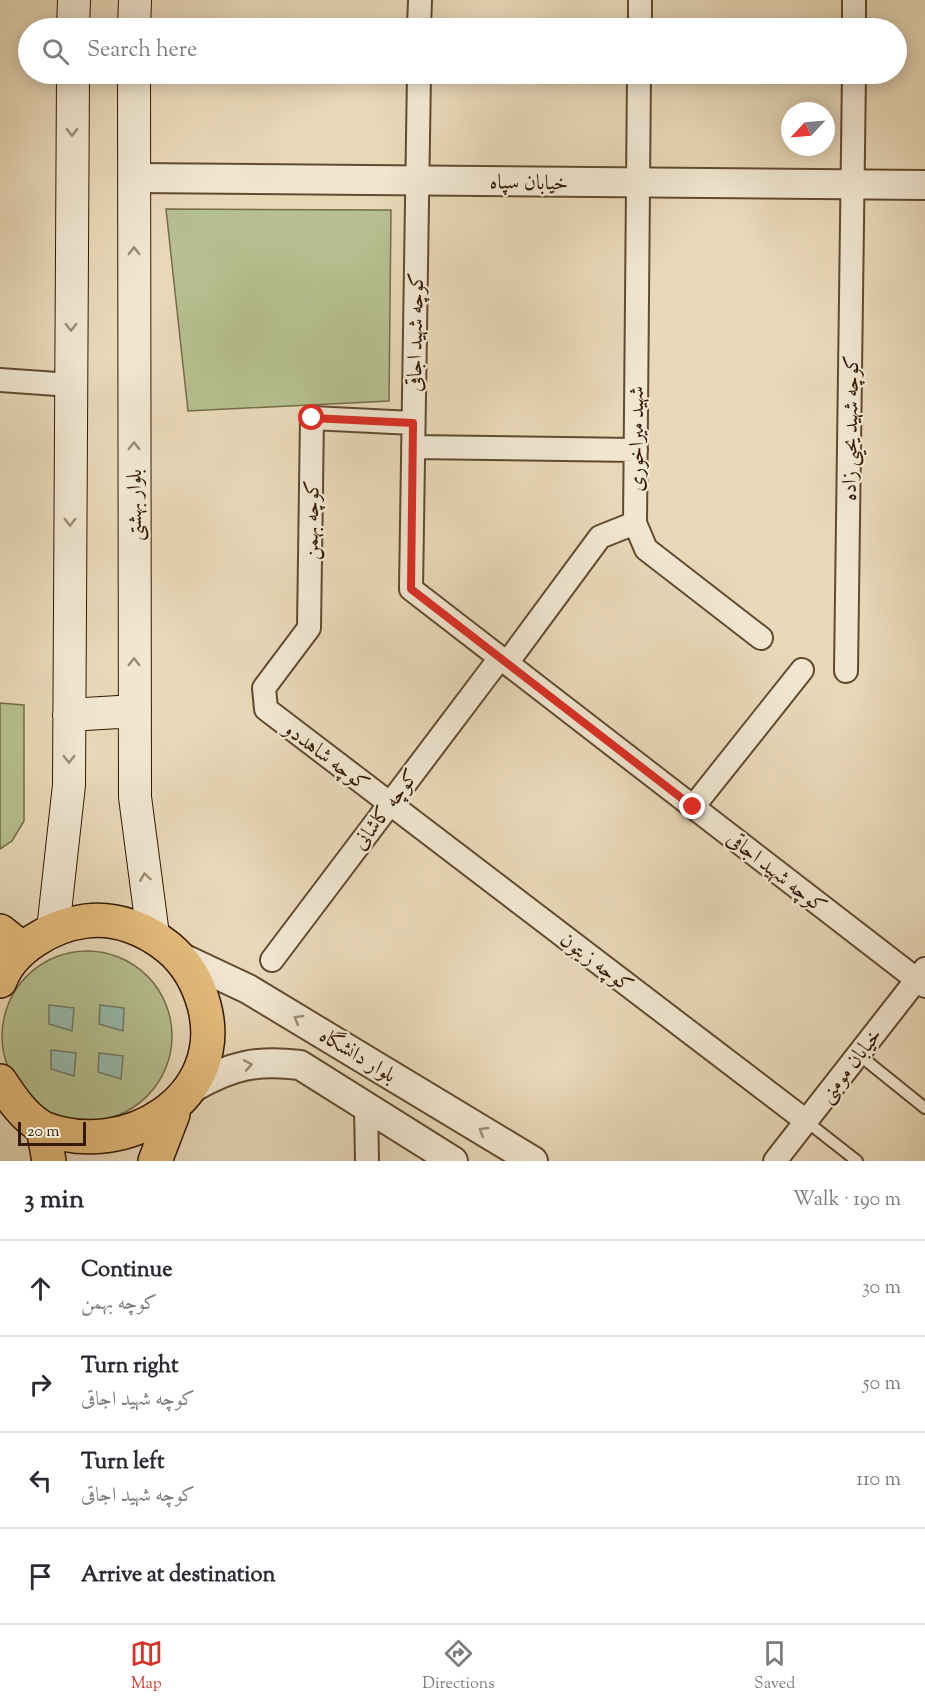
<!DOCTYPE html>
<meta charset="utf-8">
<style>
:root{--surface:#fff;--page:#f2f2f3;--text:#2b2b33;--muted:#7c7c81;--line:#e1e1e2;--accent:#d93025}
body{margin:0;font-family:"Sorts Mill Goudy",Amiri,serif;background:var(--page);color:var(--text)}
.compass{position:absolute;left:781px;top:102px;width:54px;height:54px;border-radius:50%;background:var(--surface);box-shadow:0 3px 15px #0003;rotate:244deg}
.scale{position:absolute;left:18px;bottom:15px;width:68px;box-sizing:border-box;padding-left:6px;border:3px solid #351a01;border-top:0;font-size:16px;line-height:21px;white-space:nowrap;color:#351a01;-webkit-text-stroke:4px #f0e6d1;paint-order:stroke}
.stop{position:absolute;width:18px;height:18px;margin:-14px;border:4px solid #d93025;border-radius:50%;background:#fff}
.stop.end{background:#d93025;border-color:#fff;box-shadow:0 2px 6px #0008}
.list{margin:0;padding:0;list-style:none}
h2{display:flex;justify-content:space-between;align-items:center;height:78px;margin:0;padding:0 24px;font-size:26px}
h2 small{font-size:20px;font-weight:400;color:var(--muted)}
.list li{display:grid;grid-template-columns:39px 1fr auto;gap:18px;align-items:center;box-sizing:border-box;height:96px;padding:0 24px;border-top:2px solid var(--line)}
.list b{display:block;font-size:22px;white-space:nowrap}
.list p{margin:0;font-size:20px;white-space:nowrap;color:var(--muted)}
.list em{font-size:20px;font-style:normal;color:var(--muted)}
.icon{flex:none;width:33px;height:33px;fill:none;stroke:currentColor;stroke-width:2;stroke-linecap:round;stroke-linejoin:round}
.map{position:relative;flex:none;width:925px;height:1161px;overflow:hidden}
.search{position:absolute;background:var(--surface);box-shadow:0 3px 15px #0003;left:18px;right:18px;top:18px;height:66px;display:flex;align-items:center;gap:15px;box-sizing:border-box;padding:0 21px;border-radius:33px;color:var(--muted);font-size:22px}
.sheet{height:462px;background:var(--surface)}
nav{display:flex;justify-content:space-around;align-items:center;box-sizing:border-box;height:84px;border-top:2px solid var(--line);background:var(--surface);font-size:16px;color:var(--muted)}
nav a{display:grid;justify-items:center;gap:3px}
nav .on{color:var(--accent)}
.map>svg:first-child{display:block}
.green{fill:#b5bf8f;stroke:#756c48;stroke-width:1.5}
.water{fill:#98baab;stroke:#707a67;stroke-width:1.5}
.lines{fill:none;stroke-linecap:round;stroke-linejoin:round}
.service-casing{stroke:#624a2f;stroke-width:14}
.minor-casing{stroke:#624a2f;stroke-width:26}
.tertiary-casing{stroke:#624a2f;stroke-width:32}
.secondary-casing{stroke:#351a01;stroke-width:34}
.primary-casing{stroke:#351a01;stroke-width:36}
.service{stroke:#f0e6d1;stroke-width:10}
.minor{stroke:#f0e6d1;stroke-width:22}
.tertiary{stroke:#f0e6d1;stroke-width:28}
.secondary{stroke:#f0e6d1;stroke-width:32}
.primary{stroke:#e4bc7c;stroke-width:33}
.oneway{stroke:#9c8a73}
.route{stroke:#d93025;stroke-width:8}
.labels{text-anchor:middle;stroke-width:4.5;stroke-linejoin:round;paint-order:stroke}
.street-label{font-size:21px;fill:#351a01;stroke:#f0e6d1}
</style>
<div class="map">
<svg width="925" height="1161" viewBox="0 0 925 1161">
<rect width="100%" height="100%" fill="#e8d8b8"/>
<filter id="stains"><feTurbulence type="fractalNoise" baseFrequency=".00333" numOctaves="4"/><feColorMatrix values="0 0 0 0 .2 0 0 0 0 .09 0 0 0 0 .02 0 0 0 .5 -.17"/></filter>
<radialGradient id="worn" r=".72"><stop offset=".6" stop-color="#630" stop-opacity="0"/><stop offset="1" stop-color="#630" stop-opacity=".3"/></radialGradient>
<path class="green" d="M166 209 391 210 389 401 188 411Z
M0 703 24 705V821L12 841 0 849Z
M2 1036a85 85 0 1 1 170 0a85 85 0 1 1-170 0Z"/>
<path class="water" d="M49 1005 74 1008 72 1031 49 1024Z
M100 1005 124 1008 123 1031 99 1024Z
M51 1050 76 1053 74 1076 51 1069Z
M99 1053 123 1056 121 1079 98 1072Z"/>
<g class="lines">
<g class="service-casing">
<path id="service" d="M858 1054 925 1108
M806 1121 857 1161"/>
</g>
<g class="minor-casing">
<path id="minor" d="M419 28 420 0
M640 28V0
M854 28V0
M419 74 411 589 925 986
M639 74 635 523 646 549 761 638
M0 380 71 385
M413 423 312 418 309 628 264 688 266 709 806 1121
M413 447 636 450
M507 663 600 537 635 523
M846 671 854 74
M693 807 802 670
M272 960 500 658
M366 1106 367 1161
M775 1161 925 969"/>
</g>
<g class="tertiary-casing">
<path id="tertiary" d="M134 178 925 185
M180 957 248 989 533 1161
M194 1087C232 1065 257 1060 300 1065L453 1161"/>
</g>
<g class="secondary-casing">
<path id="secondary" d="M73 28 74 0
M134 28 135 0
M134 74 135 797 153 935
M69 715 135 711
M53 930 69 785 73 74"/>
</g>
<g class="primary-casing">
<path id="primary" d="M0 931 23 949
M0 981C12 948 53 925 86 921 116 917 146 929 169 948 187 963 198 983 204 1005 229 1097 126 1161 43 1128 24 1117 12 1099 0 1081
M43 1128 49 1161
M155 1161 173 1114"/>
</g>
<use href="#service" class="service"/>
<use href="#minor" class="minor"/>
<use href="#tertiary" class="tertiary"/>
<use href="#secondary" class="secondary"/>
<use href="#primary" class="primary"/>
</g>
<defs><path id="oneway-chevron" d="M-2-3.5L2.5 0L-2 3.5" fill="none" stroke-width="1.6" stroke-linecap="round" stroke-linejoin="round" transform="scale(1.5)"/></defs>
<g class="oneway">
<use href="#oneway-chevron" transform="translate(72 132) rotate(90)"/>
<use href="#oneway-chevron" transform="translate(134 251) rotate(-90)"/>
<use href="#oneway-chevron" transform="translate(71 327) rotate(90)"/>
<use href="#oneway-chevron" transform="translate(134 446) rotate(-90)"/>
<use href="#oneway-chevron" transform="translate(70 522) rotate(90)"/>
<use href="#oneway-chevron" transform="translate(134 662) rotate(-90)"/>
<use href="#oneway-chevron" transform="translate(69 759) rotate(90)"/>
<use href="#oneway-chevron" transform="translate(145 877) rotate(-98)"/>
<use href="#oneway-chevron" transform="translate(298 1019) rotate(-149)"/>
<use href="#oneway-chevron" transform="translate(248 1065) rotate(-10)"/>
<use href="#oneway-chevron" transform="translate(483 1131) rotate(-149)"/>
</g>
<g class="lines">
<path class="route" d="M312 418 413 423 411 589 693 807"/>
</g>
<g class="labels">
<g class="street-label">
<text transform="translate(529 182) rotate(1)" y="7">خیابان سپاه</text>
<text transform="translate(415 332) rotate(-89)" y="7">کوچه شهید اجاقی</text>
<text transform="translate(850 428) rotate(-89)" y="7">کوچه شهید یحیی زاده</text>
<text transform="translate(636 439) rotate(-90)" y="7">شهید میراخوری</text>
<text transform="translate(134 505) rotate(-90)" y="7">بلوار بهشتی</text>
<text transform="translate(311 520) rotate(-89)" y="7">کوچه بهمن</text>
<text transform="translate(327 756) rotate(37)" y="7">کوچه شاهددو</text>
<text transform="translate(385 809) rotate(-53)" y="7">کوچه کاشانی</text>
<text transform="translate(777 872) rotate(38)" y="7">کوچه شهید اجاقی</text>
<text transform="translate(597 962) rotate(37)" y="7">کوچه زیتون</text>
<text transform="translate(358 1055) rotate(31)" y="7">بلوار دانشگاه</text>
<text transform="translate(850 1065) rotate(-52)" y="7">خیابان مومنی</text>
</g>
</g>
<rect width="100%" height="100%" filter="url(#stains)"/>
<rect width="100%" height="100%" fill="url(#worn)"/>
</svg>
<svg class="compass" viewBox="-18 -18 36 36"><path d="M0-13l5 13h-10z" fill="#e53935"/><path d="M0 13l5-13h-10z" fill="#7c7c81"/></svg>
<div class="scale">20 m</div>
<div class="stop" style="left:312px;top:418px"></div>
<div class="stop end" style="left:693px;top:807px"></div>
<div class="search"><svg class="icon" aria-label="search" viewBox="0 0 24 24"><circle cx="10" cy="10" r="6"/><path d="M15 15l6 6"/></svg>Search here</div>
</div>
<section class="sheet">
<h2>3 min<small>Walk · 190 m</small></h2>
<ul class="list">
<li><svg class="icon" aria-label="ahead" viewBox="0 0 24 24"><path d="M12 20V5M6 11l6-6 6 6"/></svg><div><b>Continue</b><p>کوچه بهمن</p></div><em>30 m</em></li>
<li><svg class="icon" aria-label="right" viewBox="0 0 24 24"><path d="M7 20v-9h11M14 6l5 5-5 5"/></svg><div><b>Turn right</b><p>کوچه شهید اجاقی</p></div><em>50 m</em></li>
<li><svg class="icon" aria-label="left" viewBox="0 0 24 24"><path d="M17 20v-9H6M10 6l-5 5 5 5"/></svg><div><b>Turn left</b><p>کوچه شهید اجاقی</p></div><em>110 m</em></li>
<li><svg class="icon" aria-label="arrive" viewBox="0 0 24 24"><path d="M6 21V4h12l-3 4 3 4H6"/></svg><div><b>Arrive at destination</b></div></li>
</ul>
</section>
<nav>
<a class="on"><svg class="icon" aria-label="map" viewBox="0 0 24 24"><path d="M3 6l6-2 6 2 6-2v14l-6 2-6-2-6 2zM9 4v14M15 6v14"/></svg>Map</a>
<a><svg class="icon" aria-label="directions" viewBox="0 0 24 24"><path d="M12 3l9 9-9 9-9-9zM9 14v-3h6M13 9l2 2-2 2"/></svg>Directions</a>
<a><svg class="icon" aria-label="saved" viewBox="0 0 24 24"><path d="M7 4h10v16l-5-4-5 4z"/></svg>Saved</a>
</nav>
